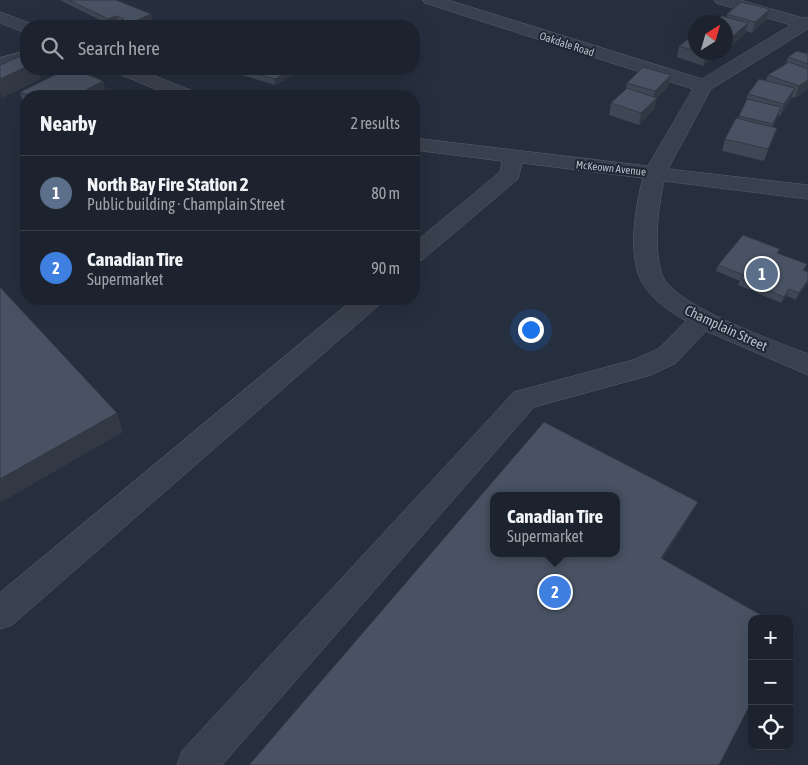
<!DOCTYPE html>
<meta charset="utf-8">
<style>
:root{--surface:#1c232e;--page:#252b36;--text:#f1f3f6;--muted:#a0a4aa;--line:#3a404a;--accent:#92b2f3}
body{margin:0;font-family:"Asap Condensed",sans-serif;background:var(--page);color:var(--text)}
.controls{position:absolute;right:15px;bottom:15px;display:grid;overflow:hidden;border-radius:10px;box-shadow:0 5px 20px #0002}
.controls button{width:45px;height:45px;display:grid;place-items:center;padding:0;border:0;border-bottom:1px solid var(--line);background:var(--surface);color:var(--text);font:25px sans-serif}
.compass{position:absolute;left:688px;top:15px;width:45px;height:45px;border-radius:50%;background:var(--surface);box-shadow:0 5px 20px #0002;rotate:37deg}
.you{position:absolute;left:530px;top:329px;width:18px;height:18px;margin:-12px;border:4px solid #fff;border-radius:50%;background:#1a73e8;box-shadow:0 0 0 8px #1a73e833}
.badge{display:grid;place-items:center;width:32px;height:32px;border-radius:50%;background:var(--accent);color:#fff;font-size:16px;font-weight:700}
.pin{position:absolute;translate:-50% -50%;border:2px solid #fff;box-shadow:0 1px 5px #0006}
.popup{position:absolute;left:490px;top:492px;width:130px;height:65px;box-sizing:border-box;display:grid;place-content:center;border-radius:10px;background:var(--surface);filter:drop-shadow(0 1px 4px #0005);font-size:16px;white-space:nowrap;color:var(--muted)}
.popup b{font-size:19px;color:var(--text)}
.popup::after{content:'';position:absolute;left:50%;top:100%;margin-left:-10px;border:10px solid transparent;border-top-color:var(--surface)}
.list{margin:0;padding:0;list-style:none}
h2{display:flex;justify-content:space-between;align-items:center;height:65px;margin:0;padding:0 20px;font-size:21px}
h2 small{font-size:16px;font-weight:400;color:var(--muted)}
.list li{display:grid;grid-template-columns:32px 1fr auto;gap:15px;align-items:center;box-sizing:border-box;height:75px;padding:0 20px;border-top:1px solid var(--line)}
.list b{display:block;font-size:19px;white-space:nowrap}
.list p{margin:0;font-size:16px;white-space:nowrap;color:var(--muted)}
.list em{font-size:16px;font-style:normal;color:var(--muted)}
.icon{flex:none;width:28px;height:28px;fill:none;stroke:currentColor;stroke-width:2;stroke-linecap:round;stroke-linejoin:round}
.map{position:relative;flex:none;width:808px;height:765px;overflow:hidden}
.search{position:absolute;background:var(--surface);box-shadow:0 5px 20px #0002;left:20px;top:20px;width:400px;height:55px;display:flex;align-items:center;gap:12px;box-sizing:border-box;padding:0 18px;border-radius:20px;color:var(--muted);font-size:19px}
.panel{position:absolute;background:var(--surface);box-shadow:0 5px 20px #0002;left:20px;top:90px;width:400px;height:215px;border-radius:20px}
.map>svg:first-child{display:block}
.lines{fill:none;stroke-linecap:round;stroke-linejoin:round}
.minor-casing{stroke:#585f6c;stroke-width:1}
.minor{fill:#3a414e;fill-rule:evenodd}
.wall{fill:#3e4754}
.shaded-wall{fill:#323945}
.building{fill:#485262;stroke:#323945;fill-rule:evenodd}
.labels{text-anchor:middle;stroke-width:4;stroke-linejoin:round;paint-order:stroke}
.far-street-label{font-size:11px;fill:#b7bdc9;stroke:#1f2634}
.street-label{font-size:14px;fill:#b7bdc9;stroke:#1f2634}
</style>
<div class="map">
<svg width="808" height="765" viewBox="0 0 808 765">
<rect width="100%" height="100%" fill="#262f3e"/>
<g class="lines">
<g class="minor-casing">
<path id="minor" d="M423 0H448L702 79 791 25 716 3 714 0H740L803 18 808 17V29L711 89 668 169 808 185V199L664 181C658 206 652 255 664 279 681 308 775 341 808 354V375L706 331 676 363 651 375 534 407 222 765H177L182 751 514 392 633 360 658 349 686 321C671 312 655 302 645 287 626 262 635 207 643 178L522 163 518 179 422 260 414 262V243L500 172 502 161 414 150V138L648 166 693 89 425 3Z
M0 12 32 24 33 26H26V33L0 23Z
M26 51V61L0 69V58Z
M114 69H138L195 92 198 96H172L117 73Z
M354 299H383L379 305 12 625 0 629V593Z"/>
</g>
<use href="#minor" class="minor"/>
</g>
<path class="wall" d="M60 0H116L151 14 152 19 137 26H118L117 22H119L118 21 110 25Z
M770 9 766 20 752 33 746 31 745 34 729 48 726 47V22L727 14Z
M696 33V52H719L703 66 677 57 679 46Z
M808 50V89L795 98 792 97 791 99 780 116 778 115 773 127 777 128 764 161 722 151 725 139 738 118 745 103 748 94 766 80 768 75 786 64 788 57 807 53Z
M221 69H294L295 74 275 85Z
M671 75 668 86 657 98 654 109 639 125 609 115 611 103 626 89 627 83Z
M103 81 107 96H26V109H25L20 92Z
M780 249 778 253 807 264 804 270 808 272 796 300 787 296 781 303 738 285 740 281 716 271 718 265Z"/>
<path class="shaded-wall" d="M770 9 766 20 752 33 755 22Z
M151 14 152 19 137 26H129L128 24Z
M116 16 118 21 110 25 108 19Z
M748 23 745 34 729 48 732 37Z
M708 52H719L703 66 706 54Z
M26 67V69H38L41 79 2 98 0 93V79Z
M293 69H294L295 74 275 85V79Z
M671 75 668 86 657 98 654 109 639 125 641 113 652 102 655 91Z
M808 80V89L795 98 799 86Z
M103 81 107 96H74Z
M795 88 791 99 780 116 784 104Z
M781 107 777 118 769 136 773 124Z
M777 128 773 140 764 161 768 149Z
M808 280V283L796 300 799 293Z
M789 289 787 296 781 303 784 297Z
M117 413 123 432 0 503V479Z
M698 502 695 508 659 565 661 558Z"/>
<path class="building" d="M69 0H116L151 14 128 24 122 25 117 22 124 19 116 16 108 19Z
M741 2 770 9 755 22 727 14Z
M722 16 748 23 732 37 726 35V22H714Z
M696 33V51L679 46Z
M797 51 808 54V64L788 57Z
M700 52H708L706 54Z
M21 56 26 58V67L0 79V65Z
M789 62 808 69V80L799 86 768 75Z
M643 67 671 75 655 91 627 83Z
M67 69H74L103 81 74 96H30L20 92Z
M239 69H293L275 79Z
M759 79 795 88 784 104 748 94Z
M627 88 657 98 641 113 611 103Z
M747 99 781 107 773 124 739 116Z
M736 118 777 128 768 149 725 139Z
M743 235 780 249 777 253 807 264 803 270 808 272V280L799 293 789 289 784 297 741 279 744 275 718 265Z
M0 287 117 413 0 479Z
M544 422 698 502 661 558 768 619H752V701L719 765H249ZM494 496H616V553H494Z"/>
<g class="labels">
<g class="far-street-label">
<text transform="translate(567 44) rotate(18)" y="4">Oakdale Road</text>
<text transform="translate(611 168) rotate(6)" y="4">McKeown Avenue</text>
</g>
<g class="street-label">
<text transform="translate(726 328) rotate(25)" y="5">Champlain Street</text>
</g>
</g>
</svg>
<div class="controls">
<button>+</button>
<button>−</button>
<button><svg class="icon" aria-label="locate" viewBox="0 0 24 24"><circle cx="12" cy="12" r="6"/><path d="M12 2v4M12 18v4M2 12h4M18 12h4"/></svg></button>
</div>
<svg class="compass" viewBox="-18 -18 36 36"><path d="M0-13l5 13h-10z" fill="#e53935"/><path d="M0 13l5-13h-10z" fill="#a0a4aa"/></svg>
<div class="you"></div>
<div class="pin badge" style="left:762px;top:274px;background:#5c6f8a">1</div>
<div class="pin badge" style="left:555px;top:592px;background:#3f7fe0">2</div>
<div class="popup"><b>Canadian Tire</b>Supermarket</div>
<div class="search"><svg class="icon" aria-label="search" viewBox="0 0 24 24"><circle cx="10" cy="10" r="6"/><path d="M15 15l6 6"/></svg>Search here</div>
<section class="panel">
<h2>Nearby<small>2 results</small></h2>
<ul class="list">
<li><span class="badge" style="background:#5c6f8a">1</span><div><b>North Bay Fire Station 2</b><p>Public building · Champlain Street</p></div><em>80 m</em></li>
<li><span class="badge" style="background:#3f7fe0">2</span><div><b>Canadian Tire</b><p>Supermarket</p></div><em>90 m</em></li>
</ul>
</section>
</div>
